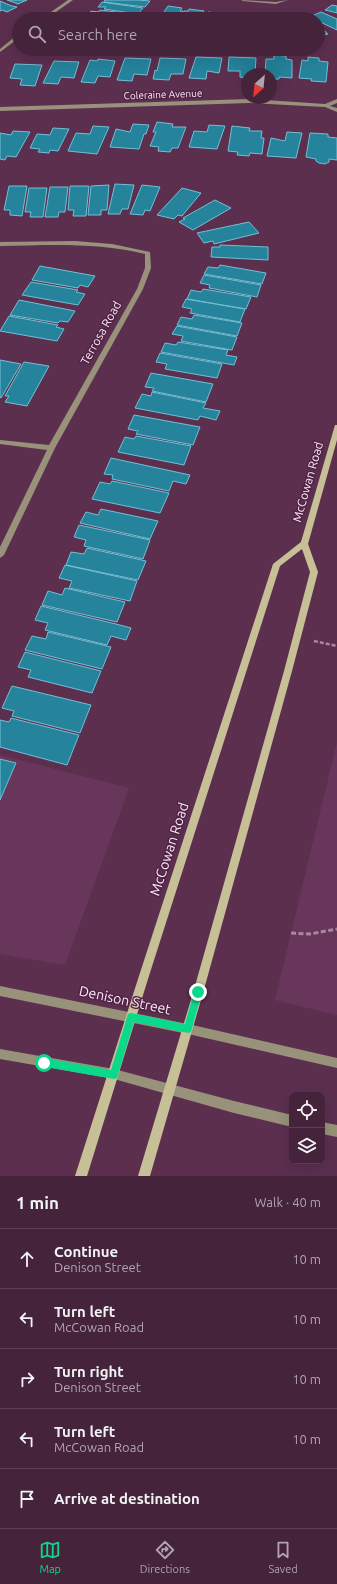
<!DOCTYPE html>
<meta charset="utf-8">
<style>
:root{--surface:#45233b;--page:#4f2f46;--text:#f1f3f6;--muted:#b0a4af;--line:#5d4055;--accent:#0ad98b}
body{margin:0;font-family:Ubuntu,sans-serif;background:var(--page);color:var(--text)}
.controls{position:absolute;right:12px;bottom:12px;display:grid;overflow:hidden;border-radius:8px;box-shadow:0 4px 16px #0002}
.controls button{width:36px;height:36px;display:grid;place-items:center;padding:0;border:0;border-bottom:1px solid var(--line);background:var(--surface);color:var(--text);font:20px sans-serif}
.compass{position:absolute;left:241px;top:68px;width:36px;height:36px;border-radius:50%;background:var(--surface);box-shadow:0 4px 16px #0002;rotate:207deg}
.stop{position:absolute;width:12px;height:12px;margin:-9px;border:3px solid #0ad98b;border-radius:50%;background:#fff}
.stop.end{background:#0ad98b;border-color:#fff;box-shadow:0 1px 4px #0008}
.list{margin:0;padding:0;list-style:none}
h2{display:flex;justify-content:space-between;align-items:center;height:52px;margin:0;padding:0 16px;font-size:17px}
h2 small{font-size:13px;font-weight:400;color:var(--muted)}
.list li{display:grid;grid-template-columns:26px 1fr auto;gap:12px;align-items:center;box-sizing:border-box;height:60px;padding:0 16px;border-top:1px solid var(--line)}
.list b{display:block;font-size:15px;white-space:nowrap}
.list p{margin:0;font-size:13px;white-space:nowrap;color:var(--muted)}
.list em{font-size:13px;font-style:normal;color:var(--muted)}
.icon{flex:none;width:22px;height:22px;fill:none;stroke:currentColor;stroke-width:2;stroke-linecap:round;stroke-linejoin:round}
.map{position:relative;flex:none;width:337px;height:1176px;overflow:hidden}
.search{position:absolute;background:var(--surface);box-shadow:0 4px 16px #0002;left:12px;right:12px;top:12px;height:44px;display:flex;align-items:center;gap:10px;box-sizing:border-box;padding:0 14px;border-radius:22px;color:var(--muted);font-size:15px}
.sheet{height:352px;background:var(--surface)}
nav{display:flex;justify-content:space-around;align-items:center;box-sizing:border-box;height:56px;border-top:1px solid var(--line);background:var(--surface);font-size:11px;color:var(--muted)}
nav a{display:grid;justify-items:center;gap:2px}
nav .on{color:var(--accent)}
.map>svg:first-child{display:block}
.built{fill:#69365b}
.building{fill:#25849c;stroke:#74bfd5}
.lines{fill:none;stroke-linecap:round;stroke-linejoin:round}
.path-far1{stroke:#a9879f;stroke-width:2.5;stroke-dasharray:4 2;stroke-linecap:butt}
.path{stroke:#a9879f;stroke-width:3;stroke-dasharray:5 2.5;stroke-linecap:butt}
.minor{fill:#979279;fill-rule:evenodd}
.tertiary{fill:#979279;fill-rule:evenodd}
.secondary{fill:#c7c097;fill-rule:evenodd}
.route{fill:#0ad98b}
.labels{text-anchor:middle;stroke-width:3;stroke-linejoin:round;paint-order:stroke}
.far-street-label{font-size:10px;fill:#ffe8f7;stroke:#502445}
.street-label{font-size:12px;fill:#ffe8f7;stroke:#502445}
.near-street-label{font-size:14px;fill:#ffe8f7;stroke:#502445}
</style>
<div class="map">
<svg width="337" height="1176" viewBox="0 0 337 1176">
<rect width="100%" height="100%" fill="#5c2f4f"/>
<path class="built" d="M337 742V1015L275 1000Z
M0 755 129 788 65 965 0 954Z"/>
<path class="building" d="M7 0H27L18 4Z
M105 0H138L150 1 145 7 104 2Z
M0 1 12 6 17 7 7 12 2 10 0 11Z
M102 2 143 8 138 14 104 9 106 7H98Z
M332 5 337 6V13L325 10Z
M168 6 182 8 180 11H183L177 19H159Z
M189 9 204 11 197 19H179L184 11H188Z
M100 10 133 14 130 19 88 15 91 11 98 12Z
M208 12 223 14 221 17H224L223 19H204Z
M321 12 337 19V30L318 21V19H315L317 18 312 16Z
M84 15 113 19H82Z
M230 16 244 17V19H225L229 18Z
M318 25 328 34 318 36Z
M274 55 286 56V59L292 60V78L279 77V79H271V74H265L266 59H274Z
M196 57 222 58 219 73 207 71 206 79 189 78Z
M229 57 256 58 255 74H247V78L240 77V71H228Z
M308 57 319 58V61L328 62 326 82 311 81 312 79 299 78 302 60 308 61Z
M125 58 151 59 147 75 134 74 132 81 117 80Z
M160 58 186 59 183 74H171L169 80 153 79 155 70 157 71Z
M98 59 115 61 110 77 98 76 95 83 81 82 90 60 97 61Z
M54 61 79 62 74 78 61 77 58 84 43 83Z
M15 64 42 65 35 86 20 85 22 79 10 78Z
M157 122 173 124 172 127H186L178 148H172L170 152 158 151 159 147 150 146 156 132H153Z
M133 124 149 125 146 134H144L139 149 110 147 116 129 130 132Z
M209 125 225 126 217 149 189 147 194 131 207 132Z
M93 126 109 127 97 154 68 151 76 133 90 134Z
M232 126 250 128 249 131H262L261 138H264L262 154 250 153 249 156 237 155 238 152 228 151Z
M53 128 69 129 58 151 50 150 49 153 38 152 40 149 30 148 37 134 50 135Z
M13 131 30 132 16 157 7 156 5 160 0 159V133L11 135Z
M287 132 302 133 296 158 267 156 271 138 285 141Z
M310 133 328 134V137L337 138V160L329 159V162L325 164 319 163 316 161V159L306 157Z
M115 184 134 185 128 209H122L120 214H108Z
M109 185 107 210H101V215H88L91 186Z
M142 185 160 187 150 211 145 210 143 215 130 214Z
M9 186H27L22 216 10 215V210H4Z
M70 186H89L86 216H73L74 210H68Z
M50 187H68L65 212H59L58 217H45Z
M29 188H47L43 217H30L31 212H25Z
M182 188 201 193 182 216 178 215 174 219 157 215Z
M215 200 231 208 193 230 179 222 185 219 183 218Z
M249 222 259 233 214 244 213 241 204 243 197 233Z
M220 245 268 247V260L211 257 212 247H220Z
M220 265 266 273 262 284 204 274 208 267 218 268Z
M40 266 95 276 88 287 80 285 78 288 32 280Z
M204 275 261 285 257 297 209 288 210 285 200 283Z
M31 282 78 290 76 292 85 294 78 305 22 295Z
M203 289 251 297 246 309 187 299 191 290 201 292Z
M186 299 245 309 240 322 190 313 192 309 182 307Z
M19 300 75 311 68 322 60 321 58 323 10 315Z
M194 315 242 323 237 336 177 325 181 317 192 319Z
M9 316 58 325 56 327 64 329 57 341 0 331Z
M177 326 237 337 232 350 181 341 183 336 172 334Z
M178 342 228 350 226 355 237 357 234 365 161 352 165 343 176 345Z
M160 353 222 364 217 378 165 369 167 364 156 362Z
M0 360 21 364 1 398 0 397Z
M24 362 49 366 27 406 5 402 9 396H5Z
M151 373 213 384 206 402 152 391 154 388 145 387Z
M152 392 206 403 203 408 220 411 216 420 200 416 198 420 135 408 142 394 151 396Z
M134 415 200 427 193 445 136 434 138 431 128 429Z
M136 436 191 446 184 465 118 452 125 437 134 439Z
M111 458 190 475 186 484 173 481 169 491 112 479 113 475 104 474Z
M112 481 169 493 160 513 92 499 100 482 110 484Z
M101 509 158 521 150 539 80 523 86 512 98 515Z
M79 525 150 540 143 559 84 546 86 540 74 537Z
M87 548 146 561 138 580 66 565 71 552 84 554Z
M65 565 137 581 130 601 69 588 72 581 59 578Z
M65 588 125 602 117 622 42 605 48 591 62 595Z
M41 606 116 624 131 628 126 640 111 636 107 645 45 630 48 623 35 620Z
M48 632 111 647 102 669 25 650 32 636 46 639Z
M25 652 101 671 92 693 28 677 31 670 18 667Z
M12 686 91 705 80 733 12 716 14 711 2 708Z
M11 718 79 735 67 765 0 747V720L9 722Z
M0 759 16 763 0 800Z"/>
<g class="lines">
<path class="path-far1" d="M314 641 337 646"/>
<path class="path" d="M291 933 310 934 337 929"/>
<path class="minor" d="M68 0H73L46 19H41Z
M241 0 276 2 288 0 276 4 243 1Z
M17 35H19V38L0 52V49Z
M249 99 325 104 337 99V103L330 106 337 108V112L325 107 249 103 0 111V107Z
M75 241 112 244 150 252 151 268 143 289 55 448 4 555 0 558V547L47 450 0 444V440L49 445 137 289 145 268V254C97 242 49 245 0 246V242Z"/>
<path class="tertiary" d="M0 986 188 1024 337 1058V1068L188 1034 0 996Z
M0 1049 114 1069 234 1101 292 1115V1127L234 1113 114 1079 0 1059Z
M322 1122 337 1125V1137L322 1134Z"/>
<path class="secondary" d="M335 425H337V440L308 544 318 572 292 671 203 993 150 1176H138L193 993 284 671 310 572 302 549 280 566 148 979 87 1176H75L138 979 273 564 301 542Z"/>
</g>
<path class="route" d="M198 988 201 989 202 992 191 1032 188 1033 134 1022 117 1078 114 1079 40 1066 39 1063 40 1060 44 1058 111 1070 128 1014 131 1013 185 1024 194 992 195 989Z"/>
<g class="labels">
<g class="far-street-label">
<text transform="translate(163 94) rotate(-2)" y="4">Coleraine Avenue</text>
</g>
<g class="street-label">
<text transform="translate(101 333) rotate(-61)" y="4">Terrosa Road</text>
<text transform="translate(308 482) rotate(-74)" y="4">McCowan Road</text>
</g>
<g class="near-street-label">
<text transform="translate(169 849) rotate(-72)" y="5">McCowan Road</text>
<text transform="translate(125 1000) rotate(12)" y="5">Denison Street</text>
</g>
</g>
</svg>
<div class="controls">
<button><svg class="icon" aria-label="locate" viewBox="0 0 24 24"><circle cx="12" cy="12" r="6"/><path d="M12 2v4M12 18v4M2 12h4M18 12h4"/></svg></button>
<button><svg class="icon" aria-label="layers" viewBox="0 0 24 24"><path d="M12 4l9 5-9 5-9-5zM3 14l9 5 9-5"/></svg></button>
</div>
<svg class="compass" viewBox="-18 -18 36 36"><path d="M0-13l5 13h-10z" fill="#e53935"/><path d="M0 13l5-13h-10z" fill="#b0a4af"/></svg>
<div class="stop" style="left:44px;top:1063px"></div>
<div class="stop end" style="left:198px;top:992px"></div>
<div class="search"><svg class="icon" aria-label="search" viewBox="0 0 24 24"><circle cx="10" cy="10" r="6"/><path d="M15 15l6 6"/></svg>Search here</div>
</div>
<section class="sheet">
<h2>1 min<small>Walk · 40 m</small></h2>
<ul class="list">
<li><svg class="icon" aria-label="ahead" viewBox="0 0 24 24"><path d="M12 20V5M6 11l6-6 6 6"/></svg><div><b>Continue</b><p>Denison Street</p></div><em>10 m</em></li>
<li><svg class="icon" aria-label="left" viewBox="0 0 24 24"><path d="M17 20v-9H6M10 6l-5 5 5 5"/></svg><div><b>Turn left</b><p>McCowan Road</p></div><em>10 m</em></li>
<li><svg class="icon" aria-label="right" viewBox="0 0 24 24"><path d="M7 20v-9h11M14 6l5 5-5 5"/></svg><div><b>Turn right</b><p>Denison Street</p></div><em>10 m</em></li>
<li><svg class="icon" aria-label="left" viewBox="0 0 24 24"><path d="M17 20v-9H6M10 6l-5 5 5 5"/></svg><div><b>Turn left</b><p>McCowan Road</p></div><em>10 m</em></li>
<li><svg class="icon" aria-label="arrive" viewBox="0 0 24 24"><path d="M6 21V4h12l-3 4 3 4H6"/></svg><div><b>Arrive at destination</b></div></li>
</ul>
</section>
<nav>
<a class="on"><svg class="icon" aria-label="map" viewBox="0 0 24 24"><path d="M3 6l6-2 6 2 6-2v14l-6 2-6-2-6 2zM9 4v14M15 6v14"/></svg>Map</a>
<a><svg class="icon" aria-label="directions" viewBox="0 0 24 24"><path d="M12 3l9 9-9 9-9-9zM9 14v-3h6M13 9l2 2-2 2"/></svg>Directions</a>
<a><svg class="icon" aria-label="saved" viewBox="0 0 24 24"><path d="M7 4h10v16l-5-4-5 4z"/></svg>Saved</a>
</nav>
